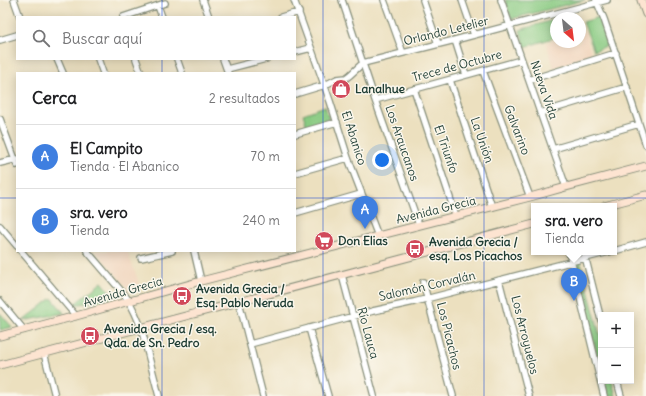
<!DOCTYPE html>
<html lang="es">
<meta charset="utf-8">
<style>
:root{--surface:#fff;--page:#f6f6f6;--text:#202124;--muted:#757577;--line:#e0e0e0;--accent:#d1495b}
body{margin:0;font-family:Delius,sans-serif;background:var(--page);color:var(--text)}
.controls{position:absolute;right:12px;bottom:12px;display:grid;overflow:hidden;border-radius:0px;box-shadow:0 2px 10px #0003}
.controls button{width:36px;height:36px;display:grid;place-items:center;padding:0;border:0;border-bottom:1px solid var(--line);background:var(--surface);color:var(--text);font:20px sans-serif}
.compass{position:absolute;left:550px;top:12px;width:36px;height:36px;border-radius:50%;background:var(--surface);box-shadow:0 2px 10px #0003;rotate:152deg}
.you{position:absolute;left:382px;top:160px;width:14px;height:14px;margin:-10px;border:3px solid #fff;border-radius:50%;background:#1a73e8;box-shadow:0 0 0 6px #1a73e833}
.badge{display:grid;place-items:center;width:26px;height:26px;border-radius:50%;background:var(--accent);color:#fff;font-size:13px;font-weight:700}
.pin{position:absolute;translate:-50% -33px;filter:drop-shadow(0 1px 2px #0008)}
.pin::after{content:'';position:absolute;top:21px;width:14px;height:12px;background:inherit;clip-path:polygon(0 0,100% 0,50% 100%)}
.popup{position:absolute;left:531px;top:203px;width:86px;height:52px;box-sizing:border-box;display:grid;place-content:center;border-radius:0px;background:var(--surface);filter:drop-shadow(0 1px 3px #0005);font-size:13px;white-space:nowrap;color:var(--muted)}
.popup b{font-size:15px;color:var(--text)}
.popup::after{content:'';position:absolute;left:50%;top:100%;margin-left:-8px;border:8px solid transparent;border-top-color:var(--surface)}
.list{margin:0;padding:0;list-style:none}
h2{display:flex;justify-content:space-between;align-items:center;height:52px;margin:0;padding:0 16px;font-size:17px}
h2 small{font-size:13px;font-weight:400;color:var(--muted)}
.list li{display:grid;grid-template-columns:26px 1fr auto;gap:12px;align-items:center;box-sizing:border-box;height:64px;padding:0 16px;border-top:1px solid var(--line)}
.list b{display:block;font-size:15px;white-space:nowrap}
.list p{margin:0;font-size:13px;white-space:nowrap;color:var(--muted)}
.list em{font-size:13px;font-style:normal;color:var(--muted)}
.icon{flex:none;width:22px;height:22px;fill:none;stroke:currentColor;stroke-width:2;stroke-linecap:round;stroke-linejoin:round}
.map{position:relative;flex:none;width:646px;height:396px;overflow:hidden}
.search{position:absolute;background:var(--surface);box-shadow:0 2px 10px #0003;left:16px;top:16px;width:280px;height:44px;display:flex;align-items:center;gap:10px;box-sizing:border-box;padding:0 14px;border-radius:0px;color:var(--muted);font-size:15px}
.panel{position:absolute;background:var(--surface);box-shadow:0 2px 10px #0003;left:16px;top:72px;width:280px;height:180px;border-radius:0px}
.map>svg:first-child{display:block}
.built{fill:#f1d5bd}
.green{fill:#89ca82;stroke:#54845b}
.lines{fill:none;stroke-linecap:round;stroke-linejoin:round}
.street-casing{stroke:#868e7a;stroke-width:8}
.secondary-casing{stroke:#868e7a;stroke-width:9}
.street{stroke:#fff;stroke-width:5.5}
.secondary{stroke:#fde4d1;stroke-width:7}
.grid{fill:none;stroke:#1d4ed8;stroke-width:1;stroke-opacity:0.55}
.labels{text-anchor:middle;stroke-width:3;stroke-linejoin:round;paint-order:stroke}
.street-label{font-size:12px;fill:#1f3d34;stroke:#fbf7ec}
.poi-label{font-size:12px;font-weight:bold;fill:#1f3d34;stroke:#fbf7ec;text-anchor:start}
</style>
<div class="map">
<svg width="646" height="396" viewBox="0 0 646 396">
<rect width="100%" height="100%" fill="#fbf7ec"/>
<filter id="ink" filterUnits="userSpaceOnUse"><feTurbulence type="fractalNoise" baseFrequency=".025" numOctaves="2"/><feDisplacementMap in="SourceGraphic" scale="8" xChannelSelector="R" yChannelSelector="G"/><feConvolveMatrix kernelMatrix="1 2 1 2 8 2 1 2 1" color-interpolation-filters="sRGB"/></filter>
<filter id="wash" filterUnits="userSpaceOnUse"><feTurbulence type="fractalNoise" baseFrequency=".012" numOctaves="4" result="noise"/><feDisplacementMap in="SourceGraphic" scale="16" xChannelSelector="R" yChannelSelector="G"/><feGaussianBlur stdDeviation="0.9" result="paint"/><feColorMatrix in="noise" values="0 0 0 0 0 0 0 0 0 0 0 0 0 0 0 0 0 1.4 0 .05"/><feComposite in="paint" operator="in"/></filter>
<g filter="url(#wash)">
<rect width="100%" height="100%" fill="#ece0bf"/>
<path class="built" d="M585 31 592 56 554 68 546 43 556 40V42H580V33Z
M96 251H127L141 288 130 291Z"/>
<path class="green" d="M505 0H585L511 19Z
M599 17 609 45 594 51 583 22Z
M556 19V37L525 47 520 30Z
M325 106 329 119 307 127 303 114Z
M570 252H578L601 339V370Z
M102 282 115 298 73 305Z
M52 298 64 313 23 321Z
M0 313 12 327 0 330Z
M604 381H612L616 396H608Z"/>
</g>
<g filter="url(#ink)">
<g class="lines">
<g class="street-casing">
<path id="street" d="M14 0 20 17
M203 0 209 17
M294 0 330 101 348 158 378 236
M342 0 375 100 419 225
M384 0 403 53
M423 0 438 44
M462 0 474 35
M501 0 566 187
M596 0 604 19 646 145
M158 6 162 17
M123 17 165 3
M281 17 299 12
M0 40 17 35
M455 40 466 75
M295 52 311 48
M57 59 63 73
M98 59 103 73
M136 59 141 73
M177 59 182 73
M223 59 228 73
M227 69 266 59
M483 71 530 197
M450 80 492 207
M529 80 616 53
M414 89 456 216
M295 94 325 85 337 79 346 78 350 75 363 63 455 40 607 0
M375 100 521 60
M540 113 627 87
M0 119 17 165
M295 134 337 122
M553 149 639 124
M0 163 17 159
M295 173 348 158
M295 213 361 194
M0 226 17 246
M21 251 76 316
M87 251 123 293 129 301 135 313 141 327 159 396
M194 251 201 281
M614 251 646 242
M569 252 604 396
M584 252 601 320
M141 258 172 251
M342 275 374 396
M499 280 529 396
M423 282 453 396
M0 301 24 330
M239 302 263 396
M309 328 328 396
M250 344 373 311 414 302 609 252
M44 353 55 396
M617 381 621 396"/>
</g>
<g class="secondary-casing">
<path id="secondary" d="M641 0 646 14
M604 206 646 195
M0 336 76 316 201 281 530 197 566 187 646 166
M0 365 534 224"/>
</g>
<use href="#street" class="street"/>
<use href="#secondary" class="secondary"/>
</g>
</g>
<path class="grid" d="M162 0V17M323 0V396M484 0V396M162 59V73M0 198H17M295 198H646M162 251V396"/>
<defs>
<g id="shop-disc" transform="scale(1)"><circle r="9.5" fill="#d1495b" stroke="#fbf7ec"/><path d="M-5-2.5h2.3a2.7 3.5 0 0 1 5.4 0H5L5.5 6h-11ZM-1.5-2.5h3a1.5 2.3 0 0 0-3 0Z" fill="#fff"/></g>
<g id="supermarket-disc" transform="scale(1)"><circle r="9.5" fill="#d1495b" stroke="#fbf7ec"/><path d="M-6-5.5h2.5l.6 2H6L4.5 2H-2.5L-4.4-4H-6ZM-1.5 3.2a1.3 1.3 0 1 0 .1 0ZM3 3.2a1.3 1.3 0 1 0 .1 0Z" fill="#fff"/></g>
<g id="bus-disc" transform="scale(1)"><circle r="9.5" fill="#d1495b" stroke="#fbf7ec"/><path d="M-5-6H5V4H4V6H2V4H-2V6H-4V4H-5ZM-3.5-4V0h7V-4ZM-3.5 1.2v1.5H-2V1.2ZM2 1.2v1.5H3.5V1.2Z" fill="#fff"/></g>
</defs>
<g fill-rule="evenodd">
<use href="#shop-disc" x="341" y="89"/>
<use href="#supermarket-disc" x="324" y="241"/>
<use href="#bus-disc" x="415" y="249"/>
<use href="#bus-disc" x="182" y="296"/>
<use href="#bus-disc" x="90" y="336"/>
</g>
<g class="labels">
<g class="street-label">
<text transform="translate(446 31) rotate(-14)" y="4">Orlando Letelier</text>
<text transform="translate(457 66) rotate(-15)" y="4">Trece de Octubre</text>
<text transform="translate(544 90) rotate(71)" y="4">Nueva Vida</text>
<text transform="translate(517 130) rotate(69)" y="4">Galvarino</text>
<text transform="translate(354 138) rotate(72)" y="4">El Abanico</text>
<text transform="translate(482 140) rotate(71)" y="4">La Unión</text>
<text transform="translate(402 143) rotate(71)" y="4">Los Araucanos</text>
<text transform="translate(446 149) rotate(71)" y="4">El Triunfo</text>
<text transform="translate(436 210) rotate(-14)" y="4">Avenida Grecia</text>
<text transform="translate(427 286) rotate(-13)" y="4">Salomón Corvalán</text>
<text transform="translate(123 292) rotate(-16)" y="4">Avenida Grecia</text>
<text transform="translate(368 333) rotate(75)" y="4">Río Lauca</text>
<text transform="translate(525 335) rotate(76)" y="4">Los Arroyuelos</text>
<text transform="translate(449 336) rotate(76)" y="4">Los Picachos</text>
</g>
<g class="poi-label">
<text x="355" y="93">Lanalhue</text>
<text x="338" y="245">Don Elias</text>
<text x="429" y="246">Avenida Grecia /<tspan x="429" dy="14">esq. Los Picachos</tspan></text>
<text x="196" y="293">Avenida Grecia /<tspan x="196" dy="14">Esq. Pablo Neruda</tspan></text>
<text x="104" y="333">Avenida Grecia / esq.<tspan x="104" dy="14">Qda. de Sn. Pedro</tspan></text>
</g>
</g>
</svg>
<div class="controls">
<button>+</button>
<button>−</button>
</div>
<svg class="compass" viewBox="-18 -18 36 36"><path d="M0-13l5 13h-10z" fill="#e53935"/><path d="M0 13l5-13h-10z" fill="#757577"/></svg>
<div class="you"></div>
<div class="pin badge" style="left:365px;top:229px;background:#3f7fe0">A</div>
<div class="pin badge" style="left:574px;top:301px;background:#3f7fe0">B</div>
<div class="popup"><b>sra. vero</b>Tienda</div>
<div class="search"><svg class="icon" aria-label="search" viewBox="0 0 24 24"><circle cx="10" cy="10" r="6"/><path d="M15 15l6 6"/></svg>Buscar aquí</div>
<section class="panel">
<h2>Cerca<small>2 resultados</small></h2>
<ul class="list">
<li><span class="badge" style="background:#3f7fe0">A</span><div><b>El Campito</b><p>Tienda · El Abanico</p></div><em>70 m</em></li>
<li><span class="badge" style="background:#3f7fe0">B</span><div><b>sra. vero</b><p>Tienda</p></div><em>240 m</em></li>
</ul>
</section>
</div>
